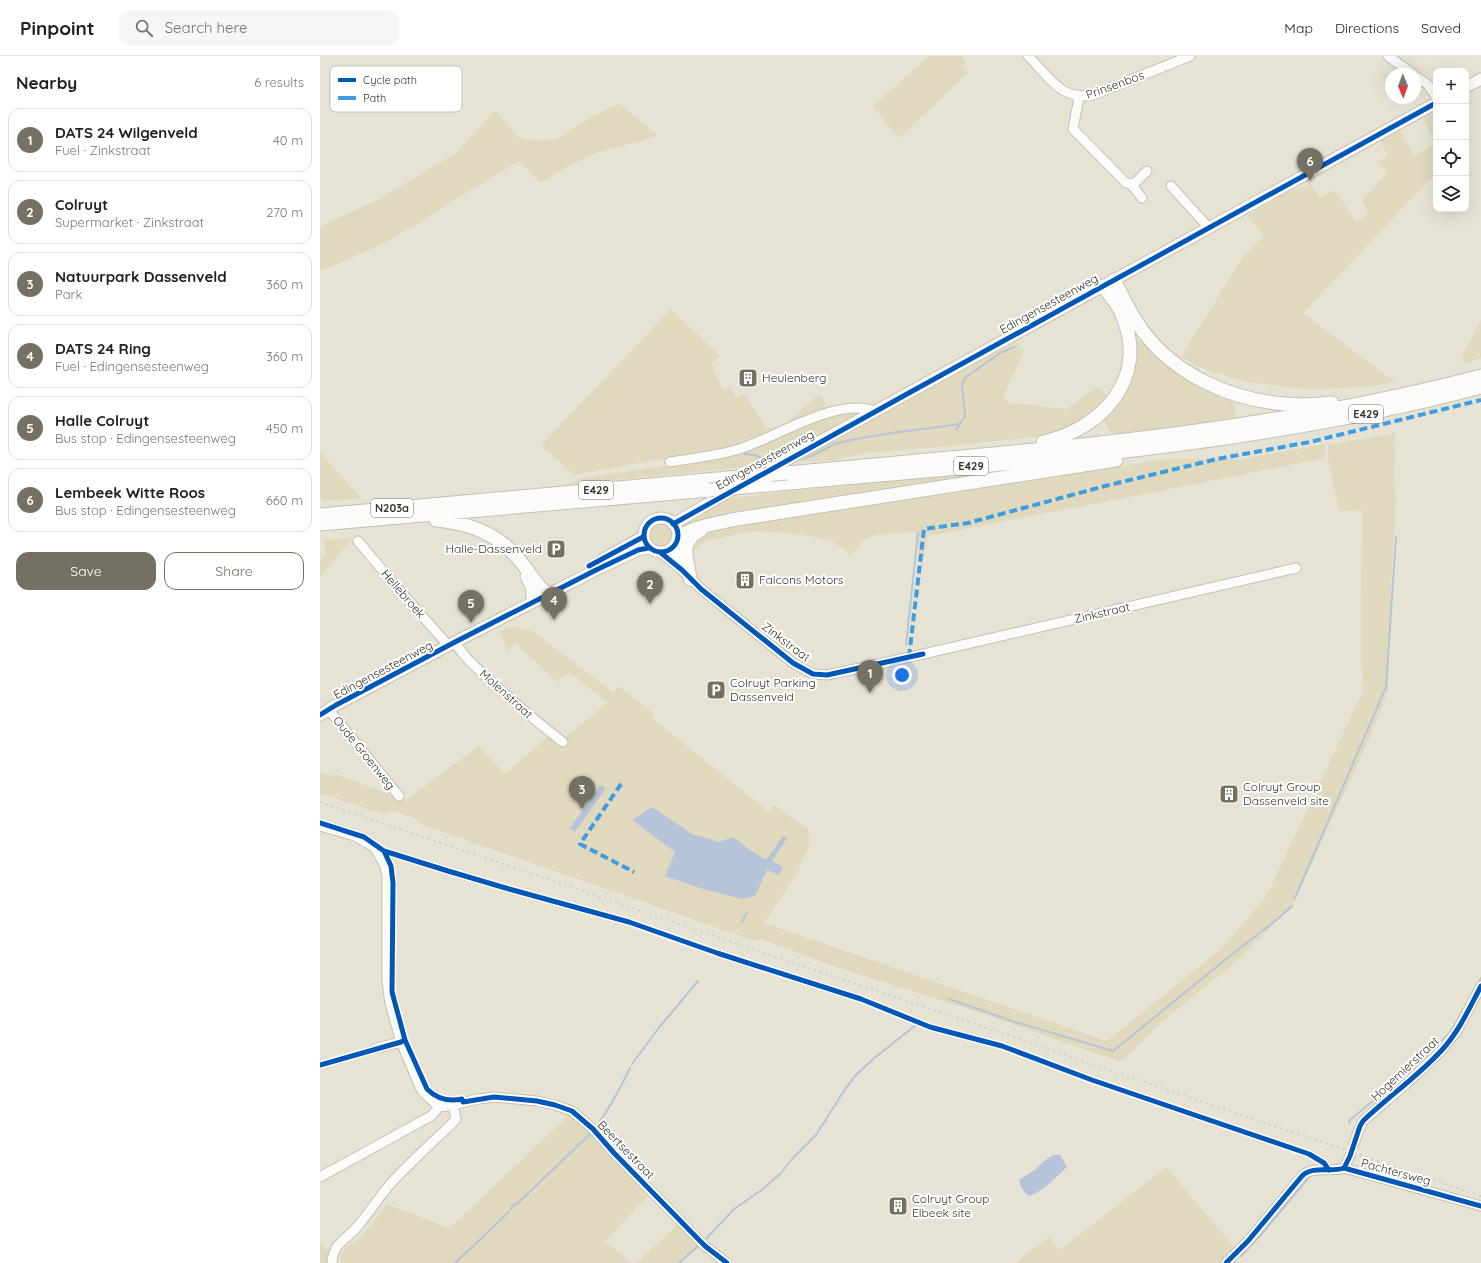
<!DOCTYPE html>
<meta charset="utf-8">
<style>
:root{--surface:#fff;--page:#f6f6f6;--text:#202124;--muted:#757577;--line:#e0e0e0;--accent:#747164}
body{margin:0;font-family:Quicksand,sans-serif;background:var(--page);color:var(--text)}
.controls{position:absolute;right:12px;top:12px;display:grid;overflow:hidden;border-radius:8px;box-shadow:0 4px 16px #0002}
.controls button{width:36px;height:36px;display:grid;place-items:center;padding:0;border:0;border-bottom:1px solid var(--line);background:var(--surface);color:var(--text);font:20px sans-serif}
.compass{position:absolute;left:1065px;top:12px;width:36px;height:36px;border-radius:50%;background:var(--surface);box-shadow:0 4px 16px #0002;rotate:179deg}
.you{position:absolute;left:582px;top:619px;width:14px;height:14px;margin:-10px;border:3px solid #fff;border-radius:50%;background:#1a73e8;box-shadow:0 0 0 6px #1a73e833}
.badge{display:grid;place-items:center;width:26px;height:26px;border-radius:50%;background:var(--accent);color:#fff;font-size:13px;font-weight:700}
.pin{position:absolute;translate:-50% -33px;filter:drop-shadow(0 1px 2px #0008)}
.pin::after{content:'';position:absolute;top:21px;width:14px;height:12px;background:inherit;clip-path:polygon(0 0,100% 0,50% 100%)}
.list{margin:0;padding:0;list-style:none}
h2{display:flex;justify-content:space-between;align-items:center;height:52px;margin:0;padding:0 16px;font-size:17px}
h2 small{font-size:13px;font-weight:400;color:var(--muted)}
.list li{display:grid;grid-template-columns:26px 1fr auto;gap:12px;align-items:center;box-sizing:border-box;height:64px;margin:0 8px 8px;padding:0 8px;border:1px solid var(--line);border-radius:12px}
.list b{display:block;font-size:15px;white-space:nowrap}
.list p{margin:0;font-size:13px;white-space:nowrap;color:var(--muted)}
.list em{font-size:13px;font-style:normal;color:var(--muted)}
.actions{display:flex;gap:8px;padding:12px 16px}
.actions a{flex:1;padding:9px 0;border:1px solid var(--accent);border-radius:12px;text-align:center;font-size:14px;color:var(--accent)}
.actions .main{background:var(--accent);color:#fff}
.icon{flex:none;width:22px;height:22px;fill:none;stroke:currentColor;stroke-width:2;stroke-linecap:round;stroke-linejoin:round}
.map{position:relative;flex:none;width:1161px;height:1207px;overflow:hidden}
header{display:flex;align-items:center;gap:24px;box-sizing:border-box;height:56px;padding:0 20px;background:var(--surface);border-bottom:1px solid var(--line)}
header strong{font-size:19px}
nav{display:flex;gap:22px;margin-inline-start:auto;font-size:14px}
.search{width:280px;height:36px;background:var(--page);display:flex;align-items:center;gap:10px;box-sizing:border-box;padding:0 14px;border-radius:12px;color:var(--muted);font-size:15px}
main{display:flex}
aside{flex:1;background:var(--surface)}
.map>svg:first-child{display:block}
.green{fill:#e0d9bd}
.water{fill:#b5c4d8}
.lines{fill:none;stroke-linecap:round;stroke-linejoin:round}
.stream{stroke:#b5c4d8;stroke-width:2}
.minor-casing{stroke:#c3c0b4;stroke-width:11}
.major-casing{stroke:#c3c0b4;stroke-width:13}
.highway-casing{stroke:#c3c0b4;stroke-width:15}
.minor{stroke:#fbfbf9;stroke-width:9}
.major{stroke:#fbfbf9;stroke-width:11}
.highway{stroke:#fbfbf9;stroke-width:13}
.rail{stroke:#cfceca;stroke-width:2;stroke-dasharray:2 4;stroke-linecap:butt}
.highway-bridge-casing{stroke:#c3c0b4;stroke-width:15;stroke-linecap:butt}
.highway-bridge{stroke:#fbfbf9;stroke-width:13}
.quiet{stroke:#3e9de0;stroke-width:4;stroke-dasharray:8 4;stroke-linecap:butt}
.cycleway-casing{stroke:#fff;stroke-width:8}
.cycleway{stroke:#0057b8;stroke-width:5}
.labels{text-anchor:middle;stroke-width:4;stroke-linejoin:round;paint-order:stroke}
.shield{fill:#fff;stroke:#727068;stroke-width:1}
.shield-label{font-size:11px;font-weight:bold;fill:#363328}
.street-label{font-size:12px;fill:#363328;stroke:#fff}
.poi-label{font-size:12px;fill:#363328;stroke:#fff;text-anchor:start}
.key{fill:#fff;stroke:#c3c2be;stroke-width:1}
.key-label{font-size:11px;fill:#363328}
</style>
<header>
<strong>Pinpoint</strong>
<div class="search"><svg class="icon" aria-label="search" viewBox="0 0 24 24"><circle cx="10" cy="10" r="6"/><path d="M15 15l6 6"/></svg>Search here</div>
<nav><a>Map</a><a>Directions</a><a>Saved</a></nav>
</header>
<main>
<aside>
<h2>Nearby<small>6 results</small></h2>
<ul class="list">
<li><span class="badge">1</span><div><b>DATS 24 Wilgenveld</b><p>Fuel · Zinkstraat</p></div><em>40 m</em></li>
<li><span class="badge">2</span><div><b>Colruyt</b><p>Supermarket · Zinkstraat</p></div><em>270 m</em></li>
<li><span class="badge">3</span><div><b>Natuurpark Dassenveld</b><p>Park</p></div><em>360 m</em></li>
<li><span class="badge">4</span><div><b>DATS 24 Ring</b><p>Fuel · Edingensesteenweg</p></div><em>360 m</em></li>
<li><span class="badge">5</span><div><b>Halle Colruyt</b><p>Bus stop · Edingensesteenweg</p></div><em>450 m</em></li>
<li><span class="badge">6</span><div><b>Lembeek Witte Roos</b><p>Bus stop · Edingensesteenweg</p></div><em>660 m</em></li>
</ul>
<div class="actions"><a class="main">Save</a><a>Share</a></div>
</aside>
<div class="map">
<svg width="1161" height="1207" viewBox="0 0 1161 1207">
<rect width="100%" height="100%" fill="#e7e3d4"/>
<path class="green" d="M609 0H642L647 6 643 10 648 16 580 82 567 69 553 50Z
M299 47 338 80 276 97 247 111 220 127 199 105 136 143 94 170 56 191 0 215V171L61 142 136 97 175 54 199 82 222 85 232 84 242 80 271 61Z
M1116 56V117L983 257 1075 326 1061 329 994 334 926 326 884 313 861 301 922 202 944 179 927 160 966 137 991 128 1000 142 1012 134 1019 140 1036 166 1049 157 1042 144 1067 117 1058 106 1068 100 1060 85 1079 74 1095 100 1116 88 1103 63Z
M351 253 400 300 391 308 403 335 411 331 416 342 425 338 447 373 465 369 499 338 505 346 504 354 536 355 537 358 446 407 426 411 243 429 264 422 403 401 341 403 254 419 221 389Z
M1161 264V302L1145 307 1142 306 1144 296Z
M695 285 704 295 683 341 689 347 747 353 776 331 786 338 787 341 779 353 755 369 723 380 621 391 545 397 516 404 472 406 519 383Z
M821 285 872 328 904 343 910 344 916 349 915 366 793 379 783 365 808 329 814 286Z
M1075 377 1074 419 1076 442 1071 531 1068 636 1047 688 972 850 919 903 838 969 801 1006 654 955 507 908 442 883 435 885 100 768 96 763 72 754 67 759 0 737V717L10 720 15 718 86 744 159 690 185 718 230 679 244 683 287 647 250 616 237 626 195 587 188 595 179 575 196 570 205 575 211 574 293 636 299 630 334 658 332 662 449 756 454 749 488 773 490 787 479 814 444 867 787 985 901 893 946 841 1043 635 1041 600 1042 454 1019 455 1008 403V389Z
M1004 388 1005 402 819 439 608 480 602 512 595 476 554 479 544 484 531 499 509 483 468 477 435 475 389 484 382 488 375 494 374 498 370 489 388 474 431 467 432 468 554 445 622 439 853 402 922 403Z
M0 396 41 442 3 445 0 440Z
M753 404 364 474 366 468 410 442Z
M330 480a11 11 0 1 1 22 0a11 11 0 1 1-22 0Z
M33 482 0 521V504L6 498 3 484Z
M249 1059 259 1065 330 1138 285 1185 311 1207H21L20 1202 24 1194 42 1180 64 1152 66 1148 130 1172Z
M846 1111 916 1193 901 1207H695L729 1181 740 1194Z
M359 1167 379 1191 361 1207H317Z
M0 1187 9 1196V1207H0Z"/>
<path class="water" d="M280 729 285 731 284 735 255 776 250 772Z
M332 751 372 778 399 786 413 781 426 791 446 804 463 780 467 782 452 805 463 811 459 819 447 814 435 840 422 843 383 833 345 820 355 796 312 764Z
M733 1099H740L747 1111C737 1120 722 1137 708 1140L701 1131 699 1124 716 1113 724 1105Z"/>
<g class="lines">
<path class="stream" d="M636 374 645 360 642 329 646 321 680 297 694 291
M424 398 434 399 447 404 456 400H463
M479 402C494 403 504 391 518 387 558 377 599 374 639 368
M586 589 598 477
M975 842 1066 631 1076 481
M422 866 427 856
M1158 928 1161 922
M629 943 695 966 793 995 910 900 960 861 972 850
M602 965 603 964
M1122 985 1132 974 1143 954
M312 1008 338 973 378 925
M1029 1067 1030 1064 1112 996
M276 1071C290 1052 300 1033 310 1012
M191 1153 192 1150 198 1147 270 1078
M385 1184 414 1153 443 1133 461 1117 473 1102 496 1079 522 1038 535 1020 553 1003 596 969
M921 1200 940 1180 990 1120
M135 1207 189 1156
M359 1207 379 1189
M914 1207 915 1206"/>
<g class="minor-casing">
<path id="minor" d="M708 0C729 20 740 45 773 39L870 0
M1068 0 1093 18
M1095 20 1107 28 1116 40
M759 41 753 73 806 127 811 128 816 126 827 115
M811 128 822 142
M851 130 889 172
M350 406C373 402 397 400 419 393 458 381 515 341 555 355
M38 485 79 534 128 589
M353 491 362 513
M341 497 362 514 381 533 473 607 493 618 507 619 573 605 976 512
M135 586C144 602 159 614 172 626 195 647 218 667 243 686
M9 654 79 740
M0 770 35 780 47 787 55 792 64 808 67 819V925L70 948 81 986 100 1031 104 1037 119 1051
M56 992 81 986
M1034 1088 1038 1076 1043 1065 1086 1028 1121 995 1137 975 1161 930
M1024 1112 1030 1100
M0 1121 111 1060 119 1051 133 1049 158 1043 174 1041 217 1045 235 1049 252 1055 273 1073 294 1097 385 1190 407 1207
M12 1207C13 1187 26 1184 37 1171 50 1156 60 1139 73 1125 88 1109 105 1093 121 1078 126 1073 131 1069 136 1063L133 1049
M906 1207 928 1185 982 1120C993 1109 1011 1117 1024 1112L1161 1150"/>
</g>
<g class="major-casing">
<path id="major" d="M1146 31 1161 23
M439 419 1116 47
M324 479a17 17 0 1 1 34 0a17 17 0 1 1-34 0Z
M353 468 415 432
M283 503 323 481
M0 659 16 649 135 586 276 514 318 494 328 492"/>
</g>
<g class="highway-casing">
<path id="highway" d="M794 224C803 241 811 259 822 274 855 319 911 344 966 348 981 350 997 348 1012 347
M723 386C782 373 828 323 803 261 799 249 790 240 783 230
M467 417C700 395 933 380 1161 320
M447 429C686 407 928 393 1161 331
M0 459 408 422
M116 464C150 467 180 478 201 506 210 517 217 531 229 539
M0 468 389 434
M358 482C374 470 393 469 411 464L796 404
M207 520 213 532V540
M370 523C368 502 357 487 381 474"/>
</g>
<use href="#minor" class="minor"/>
<use href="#major" class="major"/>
<use href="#highway" class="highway"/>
<path class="rail" d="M0 746 1161 1140"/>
<g class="highway-bridge-casing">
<path id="highway-bridge" d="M408 422 467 417
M389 434 447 429"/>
</g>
<use href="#highway-bridge" class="highway-bridge"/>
<path class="quiet" d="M589 601 604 473 648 467 785 430 897 403 990 386 1161 344
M301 728 260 788 314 816"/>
<g class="cycleway-casing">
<path id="cycleway" d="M324 479a17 17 0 1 1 34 0a17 17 0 1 1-34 0Z
M353 468 587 338 1116 47
M341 497 362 514 381 533 473 607 493 618 507 619 603 598
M269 510 323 481
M0 659 16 649 135 586 276 514 318 494 328 492
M0 767 44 781 64 795 128 815 189 833 309 866 397 897 541 943 610 971 682 990 772 1024 989 1098 1004 1107 1009 1114
M64 795 71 810 73 827 72 936 85 984 107 1033C116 1042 128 1046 142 1043L143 1046 174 1041 217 1045 235 1049 252 1055 273 1073 294 1097 385 1190 407 1207
M0 1009 81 986 85 984
M1024 1112 1030 1100 1040 1070 1043 1065C1068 1041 1097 1021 1121 995 1138 977 1149 953 1161 930
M906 1207 928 1185 982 1120C993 1109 1011 1117 1024 1112L1161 1150"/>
</g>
<use href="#cycleway" class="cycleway"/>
</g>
<defs>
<g id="building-square" transform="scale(1)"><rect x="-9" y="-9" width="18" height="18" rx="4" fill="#747164" stroke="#fff"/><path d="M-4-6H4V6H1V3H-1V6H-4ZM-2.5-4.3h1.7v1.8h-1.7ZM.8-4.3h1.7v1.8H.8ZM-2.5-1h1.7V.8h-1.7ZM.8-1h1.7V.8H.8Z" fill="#fff"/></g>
<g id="parking-square" transform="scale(1)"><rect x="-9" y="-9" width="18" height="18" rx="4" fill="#747164" stroke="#fff"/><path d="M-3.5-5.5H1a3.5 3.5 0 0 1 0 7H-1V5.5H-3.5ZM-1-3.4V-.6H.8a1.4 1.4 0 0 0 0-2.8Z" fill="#fff"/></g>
</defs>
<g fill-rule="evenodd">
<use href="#building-square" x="428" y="322"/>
<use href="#parking-square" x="236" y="493"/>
<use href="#building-square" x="425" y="524"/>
<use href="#parking-square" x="396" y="634"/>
<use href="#building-square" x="909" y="738"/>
<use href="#building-square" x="578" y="1150"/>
</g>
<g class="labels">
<g class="shield">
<rect x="1029" y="349" width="34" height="18" rx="3"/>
<rect x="634" y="401" width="34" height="18" rx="3"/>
<rect x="259" y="425" width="34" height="18" rx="3"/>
<rect x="51" y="443" width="42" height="18" rx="3"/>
</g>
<g class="shield-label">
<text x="1046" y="362">E429</text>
<text x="651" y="414">E429</text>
<text x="276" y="438">E429</text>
<text x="72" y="456">N203a</text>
</g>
<g class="street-label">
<text transform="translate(795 29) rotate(-20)" y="4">Prinsenbos</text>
<text transform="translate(729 248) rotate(-29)" y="4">Edingensesteenweg</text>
<text transform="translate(445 404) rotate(-29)" y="4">Edingensesteenweg</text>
<text transform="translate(83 538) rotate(49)" y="4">Hellebroek</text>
<text transform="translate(782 557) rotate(-13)" y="4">Zinkstraat</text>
<text transform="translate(466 586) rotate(37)" y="4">Zinkstraat</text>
<text transform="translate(63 614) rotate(-28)" y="4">Edingensesteenweg</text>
<text transform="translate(186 638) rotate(42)" y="4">Molenstraat</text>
<text transform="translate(44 697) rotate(51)" y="4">Oude Groenweg</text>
<text transform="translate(1085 1013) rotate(-43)" y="4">Hogemierstraat</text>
<text transform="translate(306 1094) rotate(46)" y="4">Beertsestraat</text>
<text transform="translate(1076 1116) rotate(15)" y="4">Pachtersweg</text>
</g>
<g class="poi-label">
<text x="442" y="326">Heulenberg</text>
<text x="222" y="497" text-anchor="end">Halle-Dassenveld</text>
<text x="439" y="528">Falcons Motors</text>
<text x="410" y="631">Colruyt Parking<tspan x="410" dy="14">Dassenveld</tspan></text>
<text x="923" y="735">Colruyt Group<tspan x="923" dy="14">Dassenveld site</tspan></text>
<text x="592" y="1147">Colruyt Group<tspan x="592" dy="14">Elbeek site</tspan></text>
</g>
</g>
<rect x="10" y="10" width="132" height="46" rx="6" class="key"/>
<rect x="18" y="22" width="18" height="4" fill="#0057b8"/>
<rect x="18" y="40" width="18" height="4" fill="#3e9de0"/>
<g class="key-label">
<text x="43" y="28">Cycle path</text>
<text x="43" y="46">Path</text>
</g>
</svg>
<div class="controls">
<button>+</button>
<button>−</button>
<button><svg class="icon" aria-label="locate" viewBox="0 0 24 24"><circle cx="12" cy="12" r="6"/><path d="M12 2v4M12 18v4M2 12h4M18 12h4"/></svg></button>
<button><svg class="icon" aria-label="layers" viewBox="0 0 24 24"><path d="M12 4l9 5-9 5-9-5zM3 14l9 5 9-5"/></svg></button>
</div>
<svg class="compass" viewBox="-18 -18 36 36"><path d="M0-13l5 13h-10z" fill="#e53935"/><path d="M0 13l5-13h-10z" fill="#757577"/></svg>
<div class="you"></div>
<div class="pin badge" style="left:550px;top:637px">1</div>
<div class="pin badge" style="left:330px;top:548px">2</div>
<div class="pin badge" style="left:262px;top:753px">3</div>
<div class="pin badge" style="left:234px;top:564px">4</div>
<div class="pin badge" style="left:151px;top:567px">5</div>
<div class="pin badge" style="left:990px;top:125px">6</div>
</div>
</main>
